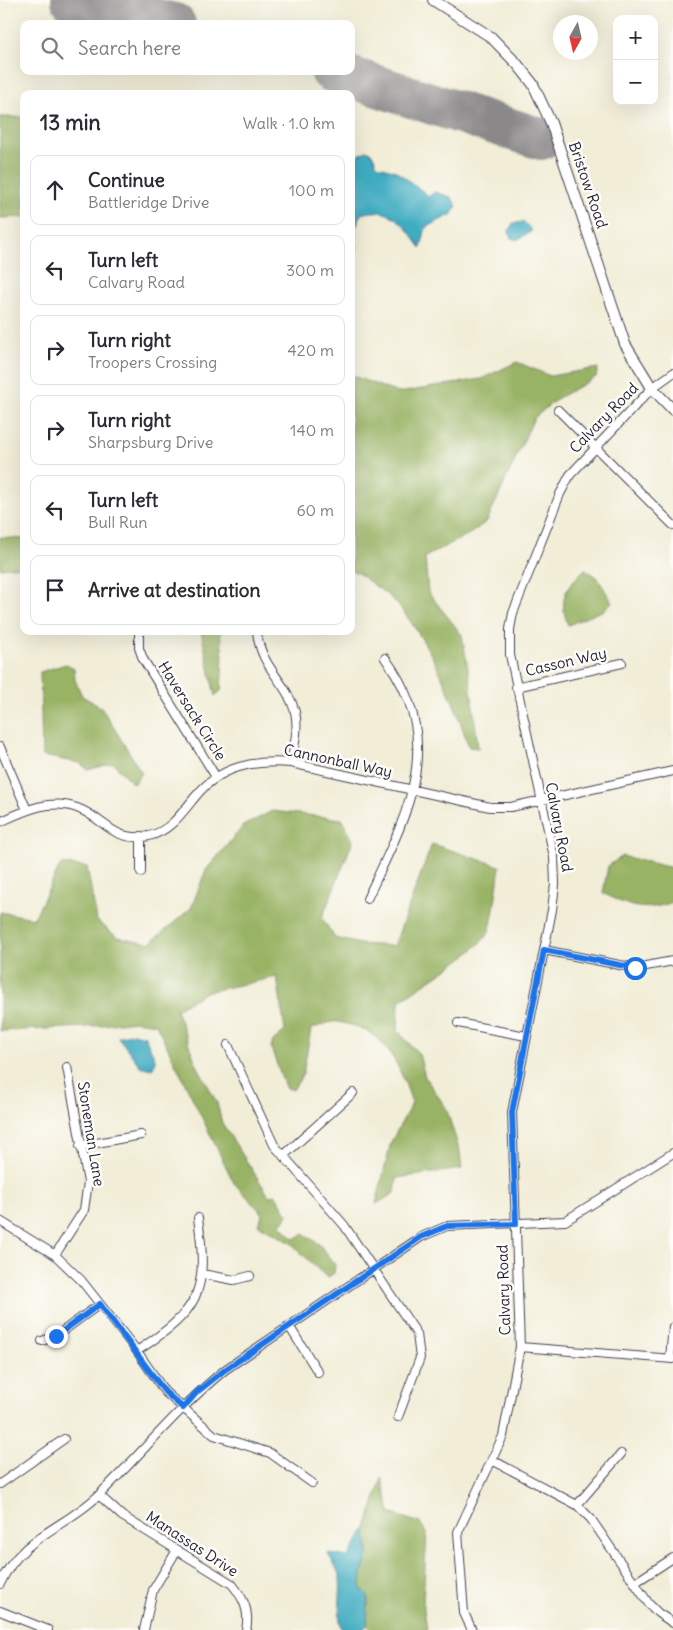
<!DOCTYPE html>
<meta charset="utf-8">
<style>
:root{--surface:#fff;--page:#f2f2f3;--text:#2b2b33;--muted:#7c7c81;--line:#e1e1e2}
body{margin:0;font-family:Delius,sans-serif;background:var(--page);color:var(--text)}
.controls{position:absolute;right:15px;top:15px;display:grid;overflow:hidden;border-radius:10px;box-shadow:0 5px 20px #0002}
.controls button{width:45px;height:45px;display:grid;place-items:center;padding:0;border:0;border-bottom:1px solid var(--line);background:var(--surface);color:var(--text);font:25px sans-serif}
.compass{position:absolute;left:553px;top:15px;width:45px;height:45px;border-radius:50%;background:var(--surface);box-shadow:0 5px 20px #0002;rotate:188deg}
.stop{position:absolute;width:15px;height:15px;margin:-11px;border:4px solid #1a73e8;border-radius:50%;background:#fff}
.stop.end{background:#1a73e8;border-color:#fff;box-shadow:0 1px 5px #0008}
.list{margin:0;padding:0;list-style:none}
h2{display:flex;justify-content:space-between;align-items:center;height:65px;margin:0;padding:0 20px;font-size:21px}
h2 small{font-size:16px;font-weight:400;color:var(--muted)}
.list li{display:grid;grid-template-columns:32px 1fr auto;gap:15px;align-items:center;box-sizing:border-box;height:70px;margin:0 10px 10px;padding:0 10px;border:1px solid var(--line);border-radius:10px}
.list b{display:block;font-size:19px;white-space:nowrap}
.list p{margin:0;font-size:16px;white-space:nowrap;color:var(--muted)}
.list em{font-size:16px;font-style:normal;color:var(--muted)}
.icon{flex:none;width:28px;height:28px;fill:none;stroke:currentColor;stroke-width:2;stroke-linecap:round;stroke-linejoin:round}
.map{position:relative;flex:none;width:673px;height:1630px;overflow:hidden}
.search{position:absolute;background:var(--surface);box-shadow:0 5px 20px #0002;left:20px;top:20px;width:335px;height:55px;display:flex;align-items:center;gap:12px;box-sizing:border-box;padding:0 18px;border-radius:10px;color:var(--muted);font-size:19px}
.panel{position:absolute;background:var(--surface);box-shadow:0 5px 20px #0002;left:20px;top:90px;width:335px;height:545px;border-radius:10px}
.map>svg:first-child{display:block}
.forest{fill:#99b365;stroke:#5e6a50}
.water{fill:#41acc1;stroke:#32677e}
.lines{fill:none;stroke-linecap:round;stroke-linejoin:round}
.runway{stroke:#8a8889;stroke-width:42}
.minor-casing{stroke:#414052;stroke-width:10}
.secondary-casing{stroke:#414052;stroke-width:12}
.minor{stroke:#fff;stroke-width:8}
.secondary{stroke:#fff;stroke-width:10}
.route{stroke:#1a73e8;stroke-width:6}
.labels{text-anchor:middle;stroke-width:5;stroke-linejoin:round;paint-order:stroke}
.street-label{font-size:15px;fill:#22223b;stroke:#fdfcf7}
</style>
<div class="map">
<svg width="673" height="1630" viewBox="0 0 673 1630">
<rect width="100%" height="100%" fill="#fdfcf7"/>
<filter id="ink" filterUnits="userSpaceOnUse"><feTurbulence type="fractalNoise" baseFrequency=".02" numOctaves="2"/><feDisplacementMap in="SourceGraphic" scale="10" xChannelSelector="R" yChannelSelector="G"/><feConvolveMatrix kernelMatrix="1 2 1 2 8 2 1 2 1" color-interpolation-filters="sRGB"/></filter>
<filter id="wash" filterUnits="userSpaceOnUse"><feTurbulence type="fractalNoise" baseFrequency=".0096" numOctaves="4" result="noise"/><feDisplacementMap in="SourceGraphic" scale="20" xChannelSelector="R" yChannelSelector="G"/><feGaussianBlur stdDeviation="1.12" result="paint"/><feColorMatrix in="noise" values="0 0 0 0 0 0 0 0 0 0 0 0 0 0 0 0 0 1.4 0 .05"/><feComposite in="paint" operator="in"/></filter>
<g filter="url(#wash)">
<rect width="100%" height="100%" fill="#f1edd7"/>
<path class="forest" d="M0 117H24V217L0 218Z
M517 362 550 376 598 368 596 377 558 398 534 418 487 521 471 533 425 557 428 592 462 635 470 680 478 748 469 747C452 696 432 646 397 604 386 592 370 583 358 573L351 571V375L398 393 481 379Z
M0 537 24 539V566L0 568Z
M585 569 597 577 612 602 604 610 568 625C558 599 565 588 585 569Z
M201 631H220L223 656 221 691 215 696Z
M66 664 74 668 75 680 82 696 101 707 142 773 133 784 113 763 88 770 80 763 42 756 40 672Z
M272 811 342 819 353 841 322 918 335 938 360 944 394 946 432 844 500 866C498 879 493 925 488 934 474 955 421 984 399 1002L398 1031 419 1054 425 1077 446 1108 460 1152 462 1169 397 1178 395 1193 376 1204 391 1142 412 1103C401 1069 387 1032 347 1024 343 1023 337 1021 332 1022 325 1023 317 1027 311 1029L303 1074 293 1090 285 1087 271 1048 273 1041 285 1031 277 977 206 992 176 1009 195 1061 217 1103 222 1123 269 1196 276 1195 288 1215 281 1225 294 1239 304 1234 319 1244 335 1265 334 1273 327 1278 291 1243 258 1224 263 1214 234 1183 156 1024 135 1021 86 1027 0 1031V912L34 918 61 864 87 867 97 921 117 937 150 943 191 908 206 870 243 826Z
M622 856 673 868V902C643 912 631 908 603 893L608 866Z
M382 1478 390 1513 420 1523 427 1533 423 1602 427 1630H372L367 1625 368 1595 361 1589 362 1574 368 1554 366 1528Z"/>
<path class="water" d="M368 150 373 155 377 165 396 171 429 196 435 192 451 197 457 206 451 215 426 227 421 248C404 225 392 205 361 214L355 230 357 249 351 247V151L357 156Z
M524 222 532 231 517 240 511 238 509 231 513 223Z
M133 1033 145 1036 156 1061 152 1069 140 1066 118 1037Z
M366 1528 368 1554 362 1574 361 1589 368 1595 367 1625 363 1630H342C336 1612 342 1596 340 1578 339 1571 331 1561 328 1553L348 1557Z"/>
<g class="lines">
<path class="runway" d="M72 0 175 24
M331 71 541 139"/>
</g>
</g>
<g filter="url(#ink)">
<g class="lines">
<g class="minor-casing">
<path id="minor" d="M558 410 673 525
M139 631V648L143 659 216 777
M257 631C260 668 287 681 295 712 299 729 294 746 291 763
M516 687 622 663
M0 747 27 810
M0 822C24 811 50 798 77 808 105 818 112 843 149 836 170 831 182 813 195 797 220 766 253 760 291 763L490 807H511L673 771
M141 836V872
M367 899C406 817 448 743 385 658
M544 950 635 968 673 961
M458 1023 526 1036
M228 1045 274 1145 344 1225 417 1334 420 1358 398 1417
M80 1146 141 1135
M283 1156 353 1093
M0 1221 55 1255 81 1280 137 1351 165 1392 214 1435 270 1453 312 1483
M55 1255 84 1210 88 1182 67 1067
M202 1274 234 1280 250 1276
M289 1326 318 1372
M42 1341 56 1336 100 1304
M520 1347 673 1359
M137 1351C199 1310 209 1293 198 1218
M670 1358 673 1327
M492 1460 577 1505 591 1519 649 1604 658 1613 673 1623
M0 1484 64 1439
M99 1495 122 1516 232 1584C244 1599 250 1611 246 1630
M577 1505 621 1454
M636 1582 673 1558
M0 1584C22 1535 66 1528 101 1493 143 1452 180 1406 226 1369L421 1237 447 1226 565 1221 673 1153
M0 1611 48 1630
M144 1630 153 1590 177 1550
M472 1630 464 1613 458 1532 503 1436 520 1347 512 1112 552 910 555 884 554 857 510 655V629L513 613 560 494 570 475 652 388 673 373"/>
</g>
<g class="secondary-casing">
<path id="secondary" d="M433 0 491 37 518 65 533 84 551 123 625 344 652 388 673 410"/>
</g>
<use href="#minor" class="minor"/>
<use href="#secondary" class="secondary"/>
</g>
</g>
<g class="lines" filter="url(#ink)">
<path class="route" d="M56 1336 100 1304 165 1392 183 1408 197 1392 226 1369 421 1237 447 1226 516 1224 512 1112 544 950 635 968"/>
</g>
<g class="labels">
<g class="street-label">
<text transform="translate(588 185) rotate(71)" y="5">Bristow Road</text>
<text transform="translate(604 418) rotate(-46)" y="5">Calvary Road</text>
<text transform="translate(566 662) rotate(-13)" y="5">Casson Way</text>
<text transform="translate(192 711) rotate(58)" y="5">Haversack Circle</text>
<text transform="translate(338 761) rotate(12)" y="5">Cannonball Way</text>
<text transform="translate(559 827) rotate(79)" y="5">Calvary Road</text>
<text transform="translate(91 1134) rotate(81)" y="5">Stoneman Lane</text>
<text transform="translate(504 1290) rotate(-92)" y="5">Calvary Road</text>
<text transform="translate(192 1544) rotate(33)" y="5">Manassas Drive</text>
</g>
</g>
</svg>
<div class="controls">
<button>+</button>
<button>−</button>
</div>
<svg class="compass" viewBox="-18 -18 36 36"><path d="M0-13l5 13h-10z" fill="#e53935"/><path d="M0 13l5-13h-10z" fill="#7c7c81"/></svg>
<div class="stop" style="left:635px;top:968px"></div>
<div class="stop end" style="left:56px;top:1336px"></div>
<div class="search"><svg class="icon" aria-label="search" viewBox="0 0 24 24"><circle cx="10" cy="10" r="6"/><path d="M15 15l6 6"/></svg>Search here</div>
<section class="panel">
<h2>13 min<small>Walk · 1.0 km</small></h2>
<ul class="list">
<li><svg class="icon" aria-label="ahead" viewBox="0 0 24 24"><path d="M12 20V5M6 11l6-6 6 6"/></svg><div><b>Continue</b><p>Battleridge Drive</p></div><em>100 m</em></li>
<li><svg class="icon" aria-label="left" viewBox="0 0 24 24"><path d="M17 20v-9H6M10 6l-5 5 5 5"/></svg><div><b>Turn left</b><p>Calvary Road</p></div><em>300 m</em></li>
<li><svg class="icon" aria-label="right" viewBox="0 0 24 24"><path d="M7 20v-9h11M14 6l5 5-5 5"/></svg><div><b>Turn right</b><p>Troopers Crossing</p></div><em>420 m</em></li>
<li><svg class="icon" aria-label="right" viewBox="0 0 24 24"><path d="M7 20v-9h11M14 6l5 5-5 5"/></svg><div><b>Turn right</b><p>Sharpsburg Drive</p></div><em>140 m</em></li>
<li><svg class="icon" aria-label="left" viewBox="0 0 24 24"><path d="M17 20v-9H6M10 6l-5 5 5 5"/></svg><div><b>Turn left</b><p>Bull Run</p></div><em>60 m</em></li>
<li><svg class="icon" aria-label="arrive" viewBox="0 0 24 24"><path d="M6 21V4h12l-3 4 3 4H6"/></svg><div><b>Arrive at destination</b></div></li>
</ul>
</section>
</div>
